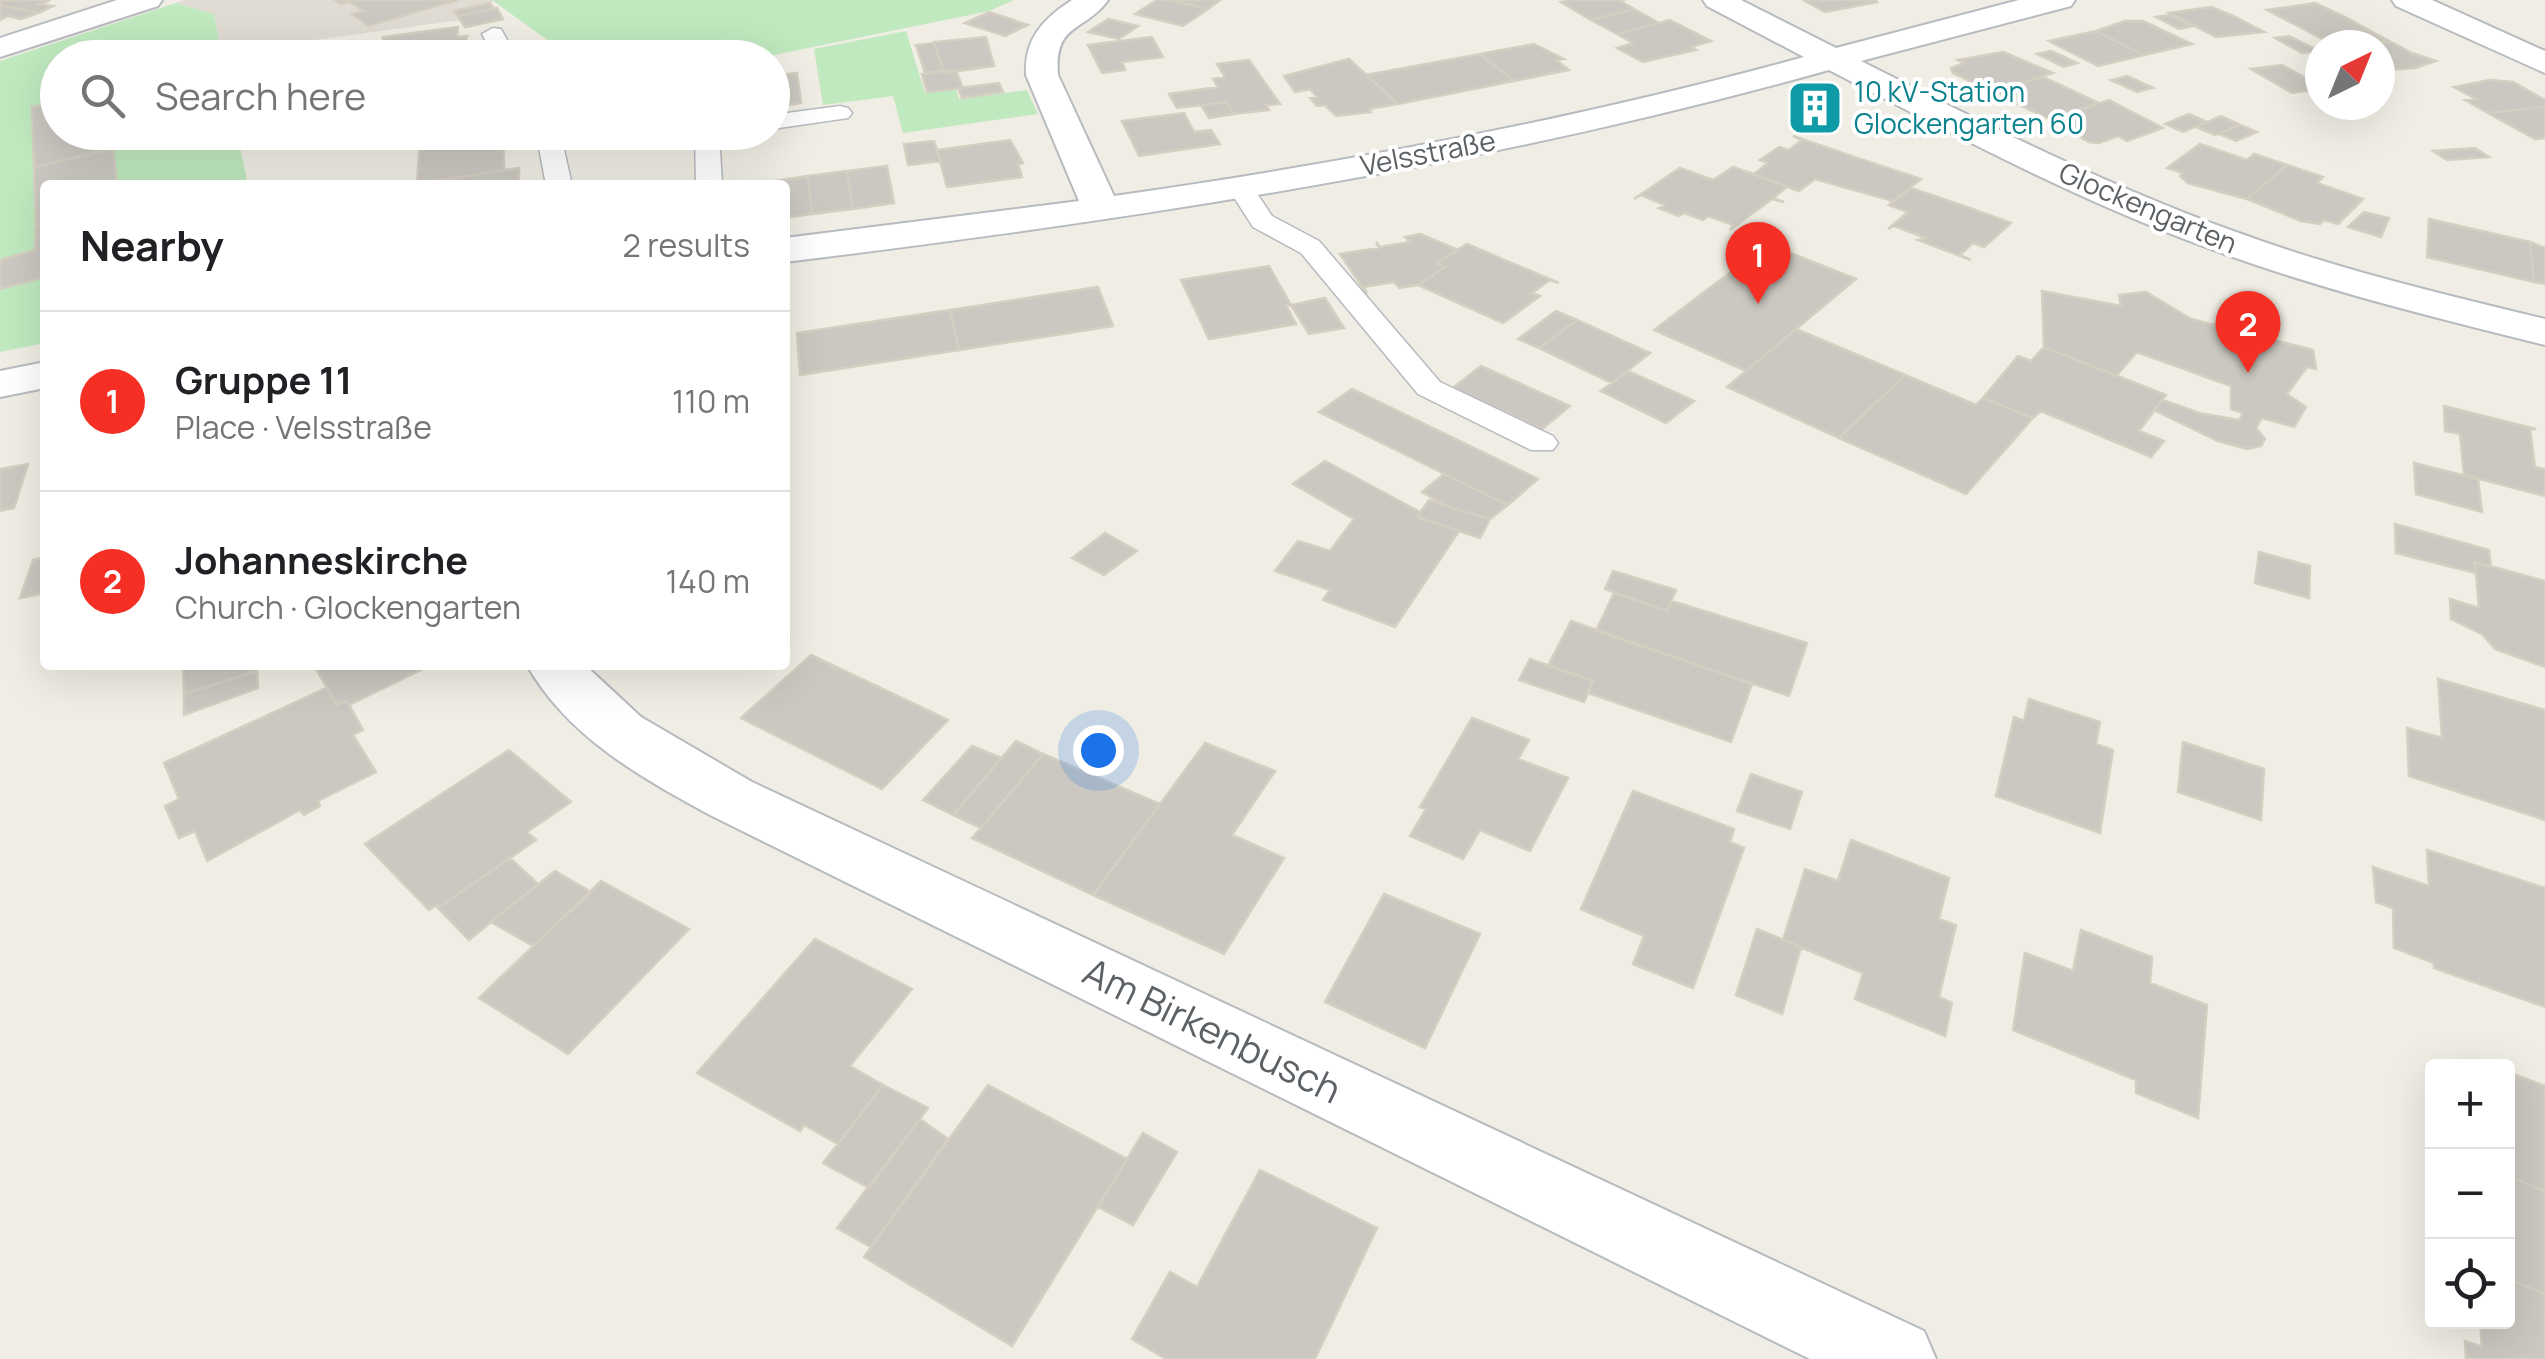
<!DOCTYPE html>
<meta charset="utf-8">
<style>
:root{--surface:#fff;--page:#f6f6f6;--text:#202124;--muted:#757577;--line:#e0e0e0;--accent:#f62f24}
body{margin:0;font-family:Manrope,sans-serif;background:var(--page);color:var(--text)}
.controls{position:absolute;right:30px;bottom:30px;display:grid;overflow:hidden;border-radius:10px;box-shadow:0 10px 40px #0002}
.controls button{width:90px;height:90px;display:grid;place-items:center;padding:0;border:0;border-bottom:2px solid var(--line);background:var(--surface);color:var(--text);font:50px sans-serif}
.compass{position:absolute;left:2305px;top:30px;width:90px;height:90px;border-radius:50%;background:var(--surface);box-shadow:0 10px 40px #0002;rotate:43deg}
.you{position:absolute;left:1098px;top:750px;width:35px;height:35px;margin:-25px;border:8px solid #fff;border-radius:50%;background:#1a73e8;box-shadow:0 0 0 15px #1a73e833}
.badge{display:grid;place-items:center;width:65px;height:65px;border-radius:50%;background:var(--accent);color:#fff;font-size:32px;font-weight:700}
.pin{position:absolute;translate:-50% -82px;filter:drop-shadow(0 2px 5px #0008)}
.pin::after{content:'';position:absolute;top:52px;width:35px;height:30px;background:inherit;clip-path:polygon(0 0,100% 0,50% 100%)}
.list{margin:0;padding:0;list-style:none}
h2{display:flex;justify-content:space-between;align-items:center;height:130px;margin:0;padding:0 40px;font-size:42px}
h2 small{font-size:32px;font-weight:400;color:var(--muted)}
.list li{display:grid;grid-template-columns:65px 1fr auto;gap:30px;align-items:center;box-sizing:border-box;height:180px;padding:0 40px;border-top:2px solid var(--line)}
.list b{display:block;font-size:38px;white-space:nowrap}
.list p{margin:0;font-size:32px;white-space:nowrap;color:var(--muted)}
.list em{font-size:32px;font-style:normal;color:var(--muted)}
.icon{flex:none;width:55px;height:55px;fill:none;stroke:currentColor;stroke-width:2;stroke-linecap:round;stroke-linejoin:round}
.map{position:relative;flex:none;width:2545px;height:1359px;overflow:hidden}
.search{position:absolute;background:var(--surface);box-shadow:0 10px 40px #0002;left:40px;top:40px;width:750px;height:110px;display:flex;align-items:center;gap:25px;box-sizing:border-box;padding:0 35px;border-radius:55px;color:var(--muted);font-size:38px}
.panel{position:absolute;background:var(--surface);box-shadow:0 10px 40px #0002;left:40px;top:180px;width:750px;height:490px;border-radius:10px}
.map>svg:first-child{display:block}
.education{fill:#e0dcd3}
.green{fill:#c0e9bf}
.building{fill:#cbc8c1;stroke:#d5cfc2;stroke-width:2.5}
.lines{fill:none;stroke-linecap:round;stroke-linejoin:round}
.service-casing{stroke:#b7babf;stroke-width:3}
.minor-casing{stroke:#b7babf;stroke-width:4}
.service{fill:#fff;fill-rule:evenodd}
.minor{fill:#fff;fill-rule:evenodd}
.labels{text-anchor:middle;stroke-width:8;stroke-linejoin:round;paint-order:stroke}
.far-culture-label{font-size:28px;fill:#0d838f;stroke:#fff;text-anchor:start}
.far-street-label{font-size:28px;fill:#5c6166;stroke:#fff}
.near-street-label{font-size:38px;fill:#5c6166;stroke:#fff}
</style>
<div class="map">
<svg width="2545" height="1359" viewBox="0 0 2545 1359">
<rect width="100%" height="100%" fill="#f0ede4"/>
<path class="education" d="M184 0H492L493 2 455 10 460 20 221 53 214 14 176 3Z"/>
<path class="green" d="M492 0H1014L989 11 764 57 572 58Z
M176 3 214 14 222 57 58 58V132L237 133 248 185H45V343L0 352V61Z
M906 31 925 93 956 89 959 99 1027 90 1038 114 903 133 893 96 823 105 814 49Z"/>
<path class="building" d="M0 0H50L40 4 53 6 38 13 0 5Z
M335 0H458L368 26 352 14 363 11 350 2 341 4Z
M1157 0H1169L1208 9 1183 26 1135 14Z
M1169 0H1220L1208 9Z
M1570 0H1625L1620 1 1634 9 1591 20 1561 2Z
M1803 0H1876L1877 2 1825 12Z
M490 3 494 9 458 16 454 11Z
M2315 3 2347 18 2389 41 2334 45 2267 10Z
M0 5 38 13 21 19 8 16 0 20Z
M2211 7 2233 16 2264 32 2216 37 2169 13Z
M497 8 503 19 465 27 458 16Z
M1634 9 1659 23 1617 34 1591 20Z
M989 12 1028 25 1005 36 965 23Z
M2170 15 2193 26 2179 29 2156 17Z
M1108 19 1138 26 1119 39 1088 32Z
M1670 20 1711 41 1691 47 1696 50 1643 62 1617 48 1633 43 1617 34Z
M2125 21H2143L2192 44 2144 55 2096 31Z
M458 27 457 37 467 36 466 43 381 55 383 37Z
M2096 31 2144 55 2098 66 2049 41Z
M2289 36 2319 51 2302 53 2275 38Z
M986 37 994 66 944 73 934 42Z
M1152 37 1163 57 1122 62 1125 70 1102 73 1088 45Z
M2389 41 2412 53 2436 61 2415 68 2380 71V45H2359Z
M466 43V49L457 51V58H381Z
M934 43 943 71 925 73 916 45Z
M1534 44 1564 59 1556 60 1569 70 1514 81 1480 54Z
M2051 51 2077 63 2064 67 2037 54Z
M2003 52 2053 73 1993 92 1953 73 1951 68 1965 63 1958 60Z
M1480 54 1514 81 1398 104 1366 75Z
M1349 59 1398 104 1369 109 1371 112 1336 116 1325 105 1317 106 1310 98 1317 97 1310 89 1295 92 1284 76Z
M1249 60 1280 104 1266 105 1269 110 1234 114 1226 102 1177 108 1169 94 1218 87 1213 79 1225 77 1217 64Z
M2282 65 2320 86V89L2292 93 2251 69Z
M943 71H956L963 88 927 92 922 74Z
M797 73 801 103 772 107V76Z
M2127 76 2153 88 2137 92 2111 80Z
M2043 77 2099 103 2051 120 1993 92Z
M2490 80 2513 82 2545 100V107L2488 113 2465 100 2476 99 2454 87Z
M999 83 1003 92 962 98 958 88Z
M2109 100 2163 128 2127 141 2118 136 2099 143 2089 142 2051 120Z
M58 102V132H111L113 149 34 167 32 107Z
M1226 102 1234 114 1209 118 1201 105Z
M2545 107V138L2535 139 2488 113Z
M1184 113 1194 132 1211 130 1220 144 1139 156 1122 121Z
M2189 114 2207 122 2183 132 2165 124Z
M2221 116 2240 125 2215 135 2196 127Z
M2240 125 2257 132 2236 141 2219 134Z
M407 132H470L407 142Z
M470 132H503L504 170 417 184 420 140Z
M1793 136 1860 159 1921 179 1889 205 1893 201 1815 179 1799 191 1745 171 1754 174 1768 163 1760 160 1779 147 1789 150 1802 140Z
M1010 140 1023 163 1018 164 1022 177 947 187 937 150Z
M934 141 941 161 908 165 904 144Z
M2200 144 2247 160 2254 154 2287 165 2247 199 2188 183 2180 176 2183 173 2167 168Z
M2475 148 2489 157 2447 160 2433 151Z
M113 149 117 185H45V223L36 225 34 167Z
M2287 165 2323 177 2317 183 2363 199 2338 224 2324 220 2320 224 2301 221 2247 199Z
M887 166 894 203 853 209 847 171Z
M1733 167 1799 191 1787 187 1773 198 1784 202 1772 199 1730 230 1733 225 1708 216 1703 220 1684 213 1679 216 1659 208 1665 205 1641 195 1634 199 1680 168 1713 180Z
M519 168V185H432V181Z
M847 171 853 209 812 214 808 176Z
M808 176 812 214 785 218V185H768V182Z
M1911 188 1964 206 2011 223 1984 247 1973 243 1960 255 1971 260 1918 240 1926 238 1894 226 1888 229 1908 212 1889 205Z
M2364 212 2389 218 2381 237 2348 227Z
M2429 219 2530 242 2534 282 2427 257Z
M45 223V277L0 289V260L35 250 36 225Z
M1420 234 1458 250 1437 263 1445 267 1418 285 1399 288 1394 282 1364 287 1367 294 1340 254 1379 248 1376 242 1380 247 1410 242 1405 237Z
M2530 242 2545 248V284L2534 282Z
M1467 244 1559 283 1550 280 1532 293 1540 296 1503 323 1418 285 1445 267 1437 263Z
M1768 244 1856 279 1746 371 1654 330Z
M1269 266 1291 305H1286L1296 324 1209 339 1181 280Z
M1098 287 1113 326 959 350 950 310Z
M2042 291 2121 306 2119 295 2146 292 2191 319 2313 350 2316 369 2307 367 2287 394 2306 407 2294 427 2262 418 2256 428 2265 439 2261 446 2247 449 2218 441 2154 410 2163 400 2199 413 2239 420 2243 413 2231 409V386L2137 352 2116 376 2044 347Z
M1325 298 1344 328 1309 334 1291 305Z
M950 310 959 350 800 375 797 333Z
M1556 311 1577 320 1539 348 1518 339Z
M1577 320 1650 353 1612 383 1539 348Z
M1796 329 1848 351 1905 375 1839 438 1727 387Z
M2044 347 2166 395 2139 431 2164 441 2151 457 2041 411 2033 418 1983 398 2018 356 2031 361Z
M1481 366 1570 406 1542 429 1453 388Z
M1628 371 1694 401 1666 423 1601 391Z
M1905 375 1976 405 1983 398 2033 418 1966 494 1839 438Z
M1352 389 1538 479 1508 505 1319 412Z
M2444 406 2536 429H2530L2535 467 2545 469V496L2464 475 2460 434 2445 431Z
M1325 461 1420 512 1417 517 1459 531 1395 627 1323 600 1330 590 1275 571 1298 541 1330 551 1354 519 1293 484Z
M2414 463 2478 479 2482 512 2416 494Z
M28 464 14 508 0 511V469Z
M1444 474 1446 475 1508 505 1490 519 1449 507 1422 492Z
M1429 500 1449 507 1490 519 1480 538 1417 517Z
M2395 524 2489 550 2491 567 2475 562 2476 573 2396 553Z
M1105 533 1137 551 1104 575 1072 558Z
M2259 552 2310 566 2309 598 2255 583Z
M45 557V593L20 598 33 560Z
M2475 562 2545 581V667L2495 649 2482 634 2451 619 2450 599 2479 608Z
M1613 571 1676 590 1667 611 1605 589Z
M1614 593 1667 611 1672 601 1807 643 1789 696 1596 631Z
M1571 621 1752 684 1731 742 1588 693 1593 681 1548 666Z
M811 655 948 720 882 789 741 718Z
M1530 659 1593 681 1584 702 1519 680Z
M183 665H257V671L184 694Z
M321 665H426L427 667 349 705 346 701 337 705 315 667Z
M257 671 258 688 184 715V694Z
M2438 679 2545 710V820L2409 776 2407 728 2442 738Z
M326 688 337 705 346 701 349 705 363 730 353 735 376 772 318 801 320 806 304 815 300 810 207 861 195 831 179 838 165 806 179 799 164 763Z
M2029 699 2100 722 2096 744 2113 750 2100 833 1996 796 2014 717 2024 721Z
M1472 718 1529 740 1518 759 1568 778 1530 851 1480 830 1463 859 1410 836 1426 809 1420 807Z
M1016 741 1043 754 981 828 953 815Z
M2183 742 2264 769 2261 820 2178 792Z
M1205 743 1275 771 1232 835 1284 858 1224 954 1093 895Z
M972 746 1002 758 953 815 923 800Z
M509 750 571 802 527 832 536 840 438 908 436 905 429 910 365 844Z
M1043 754 1160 804 1093 895 972 838Z
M1751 774 1802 792 1790 829 1737 811Z
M1633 791 1734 829 1730 842 1744 848 1693 988 1633 964 1644 936 1581 909Z
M1851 840 1949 878 1939 919 1956 925 1939 997 1952 1003 1945 1036 1855 999 1863 973 1783 940 1805 869 1838 881Z
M2427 850 2545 888V1007L2434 968V963L2394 948 2393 908 2376 902 2373 867 2429 886Z
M510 858 538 884 469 940 438 908Z
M555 871 591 892 533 946 491 922Z
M601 881 689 929 568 1054 479 998Z
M1384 894 1480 934 1425 1048 1325 1002Z
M1757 929 1801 947 1782 1014 1736 995Z
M2081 930 2152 957 2150 983 2207 1005 2198 1118 2136 1093V1080L2013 1030 2025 953 2073 971Z
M815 939 912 989 850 1066 883 1085 838 1144 804 1125 800 1131 697 1073Z
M2508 1072 2545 1086V1191L2508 1176Z
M883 1085 928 1108 869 1188 823 1163Z
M988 1085 1127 1159 1012 1346 864 1257Z
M920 1119 948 1139 871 1247 837 1228Z
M1143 1133 1177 1152 1133 1225 1098 1207Z
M1260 1170 1377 1228 1315 1359H1166L1132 1339 1170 1272 1197 1287Z
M2508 1176 2545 1191V1294L2508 1279Z
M2508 1279 2545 1294V1359H2466L2465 1341 2482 1347 2480 1322H2508Z"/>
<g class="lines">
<g class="service-casing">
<path id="service" d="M493 28 501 29 517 58H495L482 34Z
M840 106 848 108 852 113 848 118 772 129V115Z
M536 132H560L572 185H546Z
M695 132H719L722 185H696Z
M1241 180 1250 183 1272 216 1319 241 1440 382 1553 436 1558 443 1553 450H1531L1418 394 1301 253 1253 227 1228 188Z"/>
</g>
<g class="minor-casing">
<path id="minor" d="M117 0H162L158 6 0 57V38Z
M1072 0H1108C1084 33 1054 22 1058 75L1114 196C1346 163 1578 119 1804 57L1707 6 1703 0H1741L1836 48 2019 0H2075L2071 6 1861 61C1983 123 2107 186 2236 232 2337 269 2441 294 2545 319V345C2432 317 2318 289 2208 248 2077 200 1953 134 1829 70 1487 166 1137 219 785 262V238L1079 201 1026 75C1024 39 1043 19 1072 0Z
M2392 0H2432L2545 51V73L2396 6Z
M45 362V388L0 397V371Z
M527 665H585L641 717 752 782 1924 1331 1936 1359H1810L710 815C640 777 567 736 527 665Z"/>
</g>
<use href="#service" class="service"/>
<use href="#minor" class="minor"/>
</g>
<defs>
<g id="building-square" transform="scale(2.875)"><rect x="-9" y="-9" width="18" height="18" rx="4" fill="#0f9aa8" stroke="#fff"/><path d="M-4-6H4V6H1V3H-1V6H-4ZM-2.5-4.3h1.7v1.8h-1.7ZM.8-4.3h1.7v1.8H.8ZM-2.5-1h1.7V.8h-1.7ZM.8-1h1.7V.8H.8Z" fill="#fff"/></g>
</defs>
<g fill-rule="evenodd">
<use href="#building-square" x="1815" y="108"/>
</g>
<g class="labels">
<g class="far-culture-label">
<text x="1854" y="102">10 kV-Station<tspan x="1854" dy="32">Glockengarten 60</tspan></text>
</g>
<g class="far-street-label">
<text transform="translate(1428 153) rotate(-11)" y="10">Velsstraße</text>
<text transform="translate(2148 208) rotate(23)" y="10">Glockengarten</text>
</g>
<g class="near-street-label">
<text transform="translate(1212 1031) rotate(26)" y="13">Am Birkenbusch</text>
</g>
</g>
</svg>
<div class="controls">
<button>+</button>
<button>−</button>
<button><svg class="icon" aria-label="locate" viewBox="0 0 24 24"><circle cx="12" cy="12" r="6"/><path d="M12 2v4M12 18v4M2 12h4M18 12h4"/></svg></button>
</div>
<svg class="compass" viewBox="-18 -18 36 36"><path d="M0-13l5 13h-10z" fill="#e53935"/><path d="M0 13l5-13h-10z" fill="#757577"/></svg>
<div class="you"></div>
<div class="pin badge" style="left:1758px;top:304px">1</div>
<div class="pin badge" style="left:2248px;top:373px">2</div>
<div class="search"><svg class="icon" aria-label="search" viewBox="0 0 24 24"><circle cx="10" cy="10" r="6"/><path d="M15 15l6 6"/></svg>Search here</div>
<section class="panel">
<h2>Nearby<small>2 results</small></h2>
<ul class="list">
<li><span class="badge">1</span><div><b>Gruppe 11</b><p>Place · Velsstraße</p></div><em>110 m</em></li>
<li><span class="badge">2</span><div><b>Johanneskirche</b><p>Church · Glockengarten</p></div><em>140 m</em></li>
</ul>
</section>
</div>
